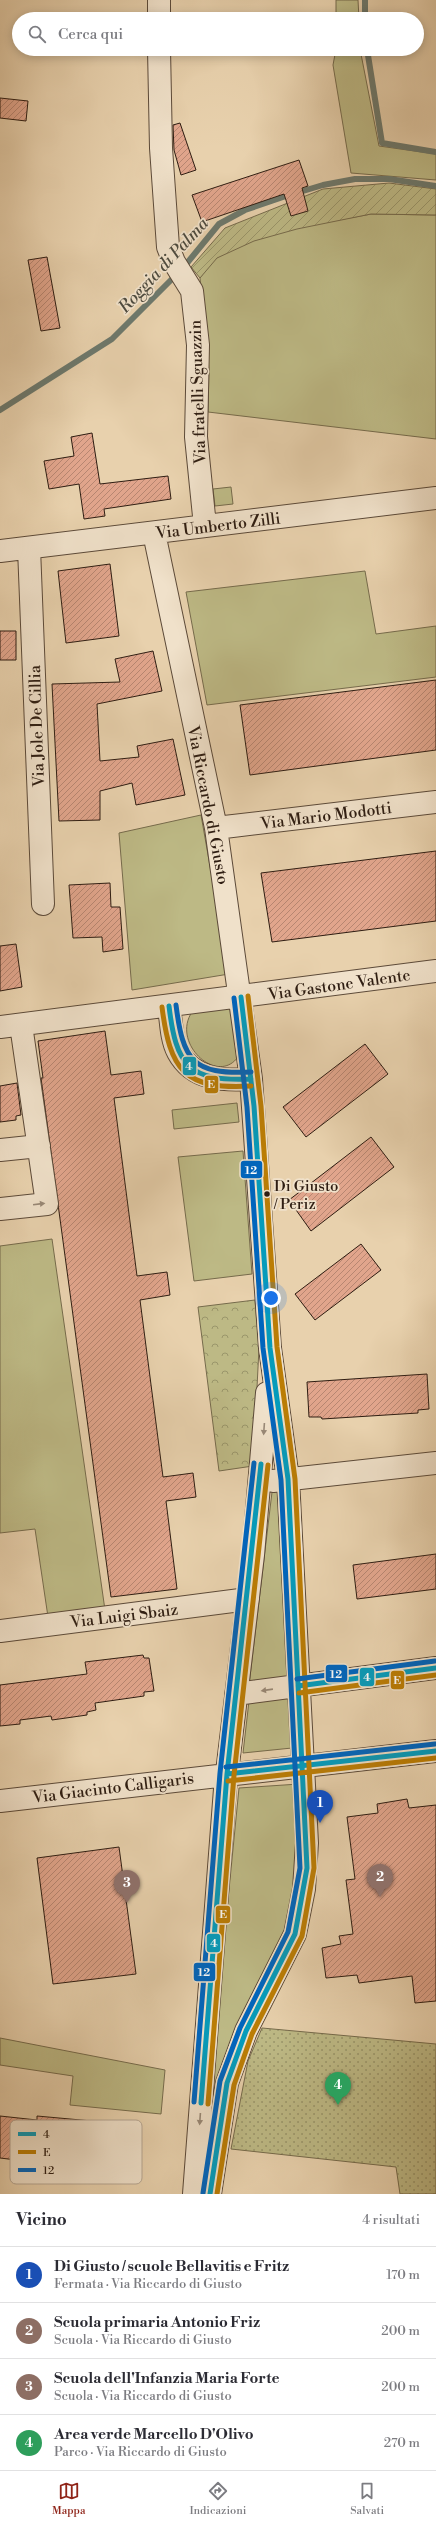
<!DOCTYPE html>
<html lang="it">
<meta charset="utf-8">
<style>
:root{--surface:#fff;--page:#f7f7f7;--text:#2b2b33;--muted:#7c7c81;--line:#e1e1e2;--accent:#8f2418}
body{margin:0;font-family:"Libre Bodoni",serif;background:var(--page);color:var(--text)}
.you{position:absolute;left:271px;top:1298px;width:14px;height:14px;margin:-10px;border:3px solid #fff;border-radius:50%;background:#1a73e8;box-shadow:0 0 0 6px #1a73e833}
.badge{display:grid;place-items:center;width:26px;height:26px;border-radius:50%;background:var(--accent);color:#fff;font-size:13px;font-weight:700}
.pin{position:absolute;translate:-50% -33px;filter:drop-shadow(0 1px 2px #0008)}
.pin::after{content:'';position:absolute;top:21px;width:14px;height:12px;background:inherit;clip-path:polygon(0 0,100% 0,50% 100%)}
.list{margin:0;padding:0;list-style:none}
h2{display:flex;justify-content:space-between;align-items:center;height:52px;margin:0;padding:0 16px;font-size:17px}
h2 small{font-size:13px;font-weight:400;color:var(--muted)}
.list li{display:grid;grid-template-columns:26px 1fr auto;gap:12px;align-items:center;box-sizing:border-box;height:56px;padding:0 16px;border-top:1px solid var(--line)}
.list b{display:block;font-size:15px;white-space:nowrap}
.list p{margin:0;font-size:13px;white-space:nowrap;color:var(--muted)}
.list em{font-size:13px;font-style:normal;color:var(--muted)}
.icon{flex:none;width:22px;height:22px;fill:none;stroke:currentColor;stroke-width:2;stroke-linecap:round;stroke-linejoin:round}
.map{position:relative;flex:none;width:436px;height:2194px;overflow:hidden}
.search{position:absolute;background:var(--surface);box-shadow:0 2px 10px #0003;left:12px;right:12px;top:12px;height:44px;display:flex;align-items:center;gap:10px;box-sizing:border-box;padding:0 14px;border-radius:22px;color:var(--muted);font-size:15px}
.sheet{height:276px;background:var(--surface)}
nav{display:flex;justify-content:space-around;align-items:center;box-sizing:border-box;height:56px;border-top:1px solid var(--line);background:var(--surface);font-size:11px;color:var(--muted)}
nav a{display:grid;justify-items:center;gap:2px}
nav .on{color:var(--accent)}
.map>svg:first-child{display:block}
.grass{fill:#bdb985;stroke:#766b4c}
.forest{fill:url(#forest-crowns);stroke:#766b4c}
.park{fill:url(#park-dots);stroke:#766b4c}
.garden{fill:url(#garden-furrows);stroke:#766b4c}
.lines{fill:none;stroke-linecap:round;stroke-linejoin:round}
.stream{stroke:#6d796d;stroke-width:6}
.building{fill:url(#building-hatch);stroke:#2e1d12}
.minor-casing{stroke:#5c4a39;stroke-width:24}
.minor{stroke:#f0e1ca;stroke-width:22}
.bus-1-casing{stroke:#f0e1ca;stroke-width:8}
.bus-2-casing{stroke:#f0e1ca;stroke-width:8}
.bus-3-casing{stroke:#f0e1ca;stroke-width:8}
.bus-1{stroke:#059bbb;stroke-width:5}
.bus-2{stroke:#bb7d05;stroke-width:5}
.bus-3{stroke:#0065bd;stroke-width:5}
.oneway{fill:#998977}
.bus-dot{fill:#2e1d12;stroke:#f0e1ca;stroke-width:1.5}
.labels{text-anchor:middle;stroke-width:3.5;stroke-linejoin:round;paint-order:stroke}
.bus-label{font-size:15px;fill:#2e1d12;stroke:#f0e1ca;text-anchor:start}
.street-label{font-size:16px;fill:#2e1d12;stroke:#f0e1ca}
.water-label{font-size:17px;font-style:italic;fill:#4e4b3f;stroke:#f0e1ca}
.key{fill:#f0e1ca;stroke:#b6a693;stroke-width:1}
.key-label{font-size:11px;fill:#2e1d12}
.line-badge{stroke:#f0e1ca;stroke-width:1.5}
.badge-label{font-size:11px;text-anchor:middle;font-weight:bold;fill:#fff}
</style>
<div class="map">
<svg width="436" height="2194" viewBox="0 0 436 2194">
<defs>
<pattern id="forest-crowns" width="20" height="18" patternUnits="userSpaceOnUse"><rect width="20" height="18" fill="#bdb985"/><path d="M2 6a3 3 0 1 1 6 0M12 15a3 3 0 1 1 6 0" fill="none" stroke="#9a966b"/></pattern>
<pattern id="park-dots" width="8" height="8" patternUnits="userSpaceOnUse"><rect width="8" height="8" fill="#bdb985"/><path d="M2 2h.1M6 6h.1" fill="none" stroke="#9a966b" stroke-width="1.8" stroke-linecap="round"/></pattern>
<pattern id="garden-furrows" width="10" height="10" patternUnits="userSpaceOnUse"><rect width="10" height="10" fill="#bdb985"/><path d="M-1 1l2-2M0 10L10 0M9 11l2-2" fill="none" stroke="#9a966b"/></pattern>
<pattern id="building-hatch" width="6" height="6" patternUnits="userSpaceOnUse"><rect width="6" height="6" fill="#e1a58c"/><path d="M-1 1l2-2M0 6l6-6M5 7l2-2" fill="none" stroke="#b78671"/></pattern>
</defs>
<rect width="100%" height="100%" fill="#e8d1ad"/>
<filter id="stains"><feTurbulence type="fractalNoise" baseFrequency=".005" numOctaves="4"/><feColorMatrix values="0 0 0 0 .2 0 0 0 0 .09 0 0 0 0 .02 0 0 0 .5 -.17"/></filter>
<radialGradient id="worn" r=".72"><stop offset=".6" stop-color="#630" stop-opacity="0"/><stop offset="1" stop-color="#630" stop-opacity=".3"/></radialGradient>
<path class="grass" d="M336 0H358L359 19H336Z
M336 49H360L379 146 436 154V180L351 173 333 65Z
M371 214 436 215V439L208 412 209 370 200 278C205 271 211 262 218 257 262 229 321 224 371 214Z
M231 487 233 504 215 506 213 489Z
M365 571 376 634 436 626V677L207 705 186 592Z
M201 815 229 974 132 990 119 833Z
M233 1008 238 1057C217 1086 171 1043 192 1012Z
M237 1103 239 1122 174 1129 172 1110Z
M243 1151 252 1274 194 1281 178 1157Z
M52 1239 105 1610 48 1617 35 1529 0 1533V1246Z
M283 1488 290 1679 249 1685 272 1492Z
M288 1698 292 1748 243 1753 249 1701Z
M299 1784 300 1837 292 1915 236 2027 212 2124H206L239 1788Z
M0 2038 165 2070 161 2114 70 2105 73 2076 0 2065Z"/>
<path class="forest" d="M255 1300 259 1348 253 1466 219 1471 198 1307Z"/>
<path class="park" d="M262 2028 436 2044V2194H400L396 2167 231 2149 248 2061Z"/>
<path class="garden" d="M389 183 436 189V215L371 214 297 229 254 241 217 258 200 278 191 267 225 228 323 189Z"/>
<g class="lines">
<path class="stream" d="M365 0V19
M367 49 382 143 436 152
M183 268 219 224 245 210 283 197 323 185 355 179H389L436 186
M0 410 112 339 176 275"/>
</g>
<path class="building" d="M0 98 28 101 26 121 0 118Z
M180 123 196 170 181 175 174 150 173 125Z
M299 160 308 186 302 188 308 211 291 216 284 194 202 222 192 195Z
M47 257 60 328 41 331 28 260Z
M92 433 100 484 168 476 171 499 104 509 105 516 84 519 79 484 49 489 44 461 74 456 71 437Z
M110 564 119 636 66 643 58 571Z
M0 631H16V660H0Z
M153 651 162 691 97 704 100 761 139 757 137 746 173 739 185 795 136 805 132 783 100 791V820L59 821 52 684 120 682 115 659Z
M436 680V750L250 775 240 705Z
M436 851V921L272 942 261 873Z
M110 883 111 907H120L123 949 103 952 102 937 73 938 69 885Z
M16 944 22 987 0 991V946Z
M105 1031 111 1075 141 1071 144 1094 114 1098 137 1276 167 1272 170 1295 140 1300 163 1477 193 1473 196 1497 166 1501 177 1589 111 1597 41 1078H43L38 1041Z
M365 1044 388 1074 306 1137 283 1107Z
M17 1083 21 1115 16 1116V1120L0 1122V1086Z
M371 1137 394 1167 311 1231 289 1200Z
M361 1244 381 1270 315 1320 295 1294Z
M427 1374 429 1409 418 1410V1413L322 1419 321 1417H309L307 1382Z
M436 1554V1589L357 1599 353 1565Z
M143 1655 144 1658H149L154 1691 144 1692V1696L95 1703 96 1710 87 1712V1715L52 1720 51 1716 20 1720V1724L0 1726V1685L87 1674 85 1662Z
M407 1799 409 1808 436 1805V2001L415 2003 412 1976 359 1983 357 1975 326 1978 322 1948 341 1944 339 1936 353 1934 346 1880 355 1879 347 1817 378 1813 377 1804Z
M119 1847 136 1974 53 1984 37 1858Z
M0 2116 37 2120V2116L125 2124 123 2148H118L117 2160 58 2155V2165L0 2158Z"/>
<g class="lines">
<g class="minor-casing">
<path id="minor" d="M159 19V0
M159 49 161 148 168 247 174 262 192 291 198 345 196 437 205 526
M154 533 216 828 251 1079 270 1348 288 1479 307 1843 304 1889 295 1934 246 2031 227 2083 210 2194
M29 548 43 904
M0 551 436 498
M216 828 436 802
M169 1006C171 1020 171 1039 178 1052 193 1080 224 1081 251 1079
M0 1027 436 971
M0 1150 39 1146
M0 1209 47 1204 21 1025
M273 1481 436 1463
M0 1631 248 1599
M236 1694 436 1668
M0 1801 436 1751
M194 2194 225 1789 253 1555 267 1393"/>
</g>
<use href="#minor" class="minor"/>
<g class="bus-1-casing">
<path id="bus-1" d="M169 1006C176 1065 188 1082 251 1079
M298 1686 436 1668
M227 1774 436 1751
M201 2103 227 1774 261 1464
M210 2194 227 2083 246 2031 295 1934 307 1868 288 1479 270 1348 254 1106 241 997"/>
</g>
<g class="bus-2-casing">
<path id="bus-2" d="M162 1007C170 1070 184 1090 251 1086
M299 1693 436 1675
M228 1781 436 1758
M208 2104 234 1775 268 1465
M217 2194 234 2085 252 2034 302 1936 314 1868 295 1479 277 1347 261 1106 248 996"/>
</g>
<g class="bus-3-casing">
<path id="bus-3" d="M176 1005C183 1060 192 1075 251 1072
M297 1679 435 1661
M226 1767 435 1744
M194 2102 220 1773 254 1463
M203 2193 220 2081 240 2028 288 1932 300 1868 281 1480 263 1348 247 1107 234 998"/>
</g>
<use href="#bus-1" class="bus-1"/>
<use href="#bus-2" class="bus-2"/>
<use href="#bus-3" class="bus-3"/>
</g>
<defs><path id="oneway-solid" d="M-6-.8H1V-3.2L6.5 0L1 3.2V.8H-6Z"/></defs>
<g class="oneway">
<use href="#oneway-solid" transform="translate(39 1204) rotate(-7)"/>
<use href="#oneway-solid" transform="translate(264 1429) rotate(94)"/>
<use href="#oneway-solid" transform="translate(267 1690) rotate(172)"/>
<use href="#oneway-solid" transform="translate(200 2119) rotate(94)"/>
</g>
<circle class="bus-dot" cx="267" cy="1194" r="3.5"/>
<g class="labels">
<g class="bus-label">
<text x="274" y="1191">Di Giusto<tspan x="274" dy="18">/ Periz</tspan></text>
</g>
<g class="street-label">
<text transform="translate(197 392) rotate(-92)" y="6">Via fratelli Sguazzin</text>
<text transform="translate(218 525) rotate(-7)" y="6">Via Umberto Zilli</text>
<text transform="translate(36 726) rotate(-92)" y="6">Via Jole De Cillia</text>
<text transform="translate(209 805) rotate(79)" y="6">Via Riccardo di Giusto</text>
<text transform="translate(326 815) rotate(-7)" y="6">Via Mario Modotti</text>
<text transform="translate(339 984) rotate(-8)" y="6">Via Gastone Valente</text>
<text transform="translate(124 1615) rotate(-7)" y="6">Via Luigi Sbaiz</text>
<text transform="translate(113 1787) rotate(-7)" y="6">Via Giacinto Calligaris</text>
</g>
<g class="water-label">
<text transform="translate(163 265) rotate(-47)" y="6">Roggia di Palma</text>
</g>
</g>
<rect x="10" y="2120" width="132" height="64" rx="6" class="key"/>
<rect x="18" y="2132" width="18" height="4" fill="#059bbb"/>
<rect x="18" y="2150" width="18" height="4" fill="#bb7d05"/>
<rect x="18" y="2168" width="18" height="4" fill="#0065bd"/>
<g class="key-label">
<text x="43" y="2138">4</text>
<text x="43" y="2156">E</text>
<text x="43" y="2174">12</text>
</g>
<g class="line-badge">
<rect x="182" y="1056" width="15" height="20" rx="4" fill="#059bbb"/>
<rect x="204" y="1075" width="15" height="19" rx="4" fill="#bb7d05"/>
<rect x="240" y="1160" width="23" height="19" rx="4" fill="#0065bd"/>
<rect x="325" y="1664" width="23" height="19" rx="4" fill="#0065bd"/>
<rect x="359" y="1667" width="16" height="20" rx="4" fill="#059bbb"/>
<rect x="390" y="1670" width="15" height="20" rx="4" fill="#bb7d05"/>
<rect x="215" y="1905" width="16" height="19" rx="4" fill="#bb7d05"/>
<rect x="206" y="1933" width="15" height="20" rx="4" fill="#059bbb"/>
<rect x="193" y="1962" width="23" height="20" rx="4" fill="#0065bd"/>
</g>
<g class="badge-label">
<text x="189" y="1070">4</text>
<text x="211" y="1088">E</text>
<text x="251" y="1174">12</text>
<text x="336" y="1678">12</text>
<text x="367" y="1681">4</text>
<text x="397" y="1684">E</text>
<text x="223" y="1918">E</text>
<text x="214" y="1947">4</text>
<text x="204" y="1976">12</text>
</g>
<rect width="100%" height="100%" filter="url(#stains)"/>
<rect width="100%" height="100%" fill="url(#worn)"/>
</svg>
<div class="you"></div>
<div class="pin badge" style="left:320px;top:1823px;background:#1a4fb4">1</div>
<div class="pin badge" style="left:380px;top:1897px;background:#8d6e63">2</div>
<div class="pin badge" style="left:127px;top:1903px;background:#8d6e63">3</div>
<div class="pin badge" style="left:338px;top:2105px;background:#2e9e5b">4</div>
<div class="search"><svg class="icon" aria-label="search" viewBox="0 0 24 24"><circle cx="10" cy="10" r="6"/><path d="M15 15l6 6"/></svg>Cerca qui</div>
</div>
<section class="sheet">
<h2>Vicino<small>4 risultati</small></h2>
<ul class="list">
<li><span class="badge" style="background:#1a4fb4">1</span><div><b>Di Giusto / scuole Bellavitis e Fritz</b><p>Fermata · Via Riccardo di Giusto</p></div><em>170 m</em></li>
<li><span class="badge" style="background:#8d6e63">2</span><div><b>Scuola primaria Antonio Friz</b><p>Scuola · Via Riccardo di Giusto</p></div><em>200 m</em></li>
<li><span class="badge" style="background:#8d6e63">3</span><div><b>Scuola dell'Infanzia Maria Forte</b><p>Scuola · Via Riccardo di Giusto</p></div><em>200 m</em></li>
<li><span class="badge" style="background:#2e9e5b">4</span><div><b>Area verde Marcello D'Olivo</b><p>Parco · Via Riccardo di Giusto</p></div><em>270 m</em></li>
</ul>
</section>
<nav>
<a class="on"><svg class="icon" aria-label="map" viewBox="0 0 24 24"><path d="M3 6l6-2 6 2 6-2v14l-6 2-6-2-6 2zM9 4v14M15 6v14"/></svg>Mappa</a>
<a><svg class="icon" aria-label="directions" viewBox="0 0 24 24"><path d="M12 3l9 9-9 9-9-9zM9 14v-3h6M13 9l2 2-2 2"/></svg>Indicazioni</a>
<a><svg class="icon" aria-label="saved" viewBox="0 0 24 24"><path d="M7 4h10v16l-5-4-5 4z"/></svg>Salvati</a>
</nav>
